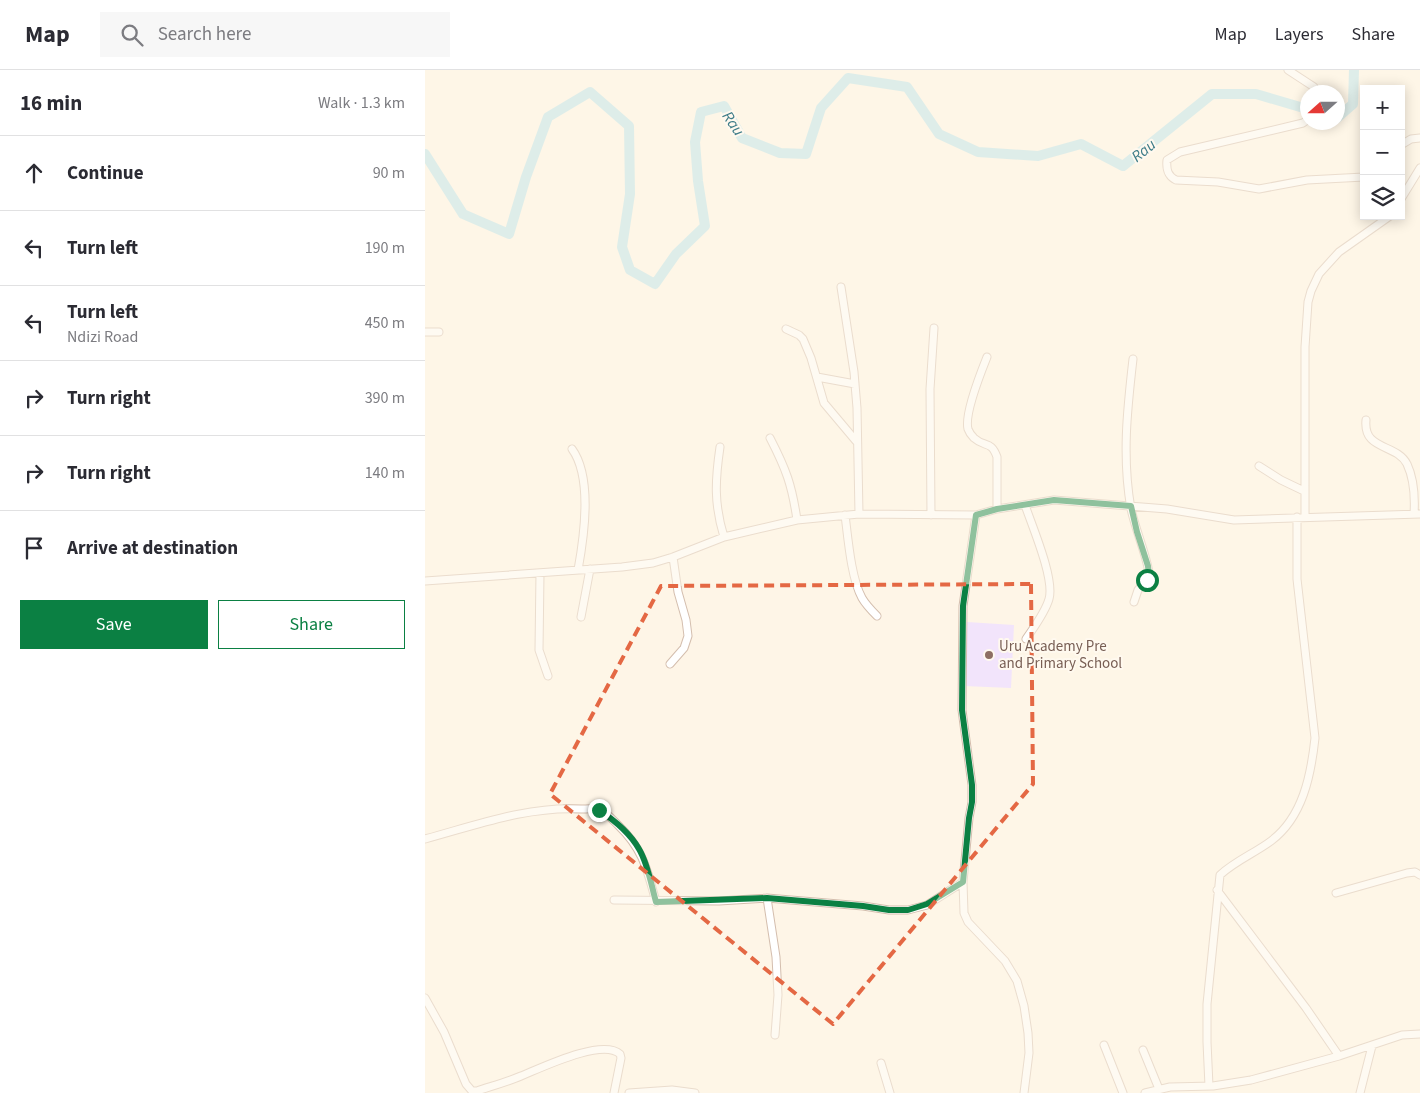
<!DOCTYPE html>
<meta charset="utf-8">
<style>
:root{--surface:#fff;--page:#f7f7f7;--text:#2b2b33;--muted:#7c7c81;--line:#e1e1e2;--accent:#0b8043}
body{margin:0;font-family:"Source Sans 3",sans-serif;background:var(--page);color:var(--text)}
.controls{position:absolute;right:15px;top:15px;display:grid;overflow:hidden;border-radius:0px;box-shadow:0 2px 12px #0003}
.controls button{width:45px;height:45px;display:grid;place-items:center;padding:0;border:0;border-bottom:1px solid var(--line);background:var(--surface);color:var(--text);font:25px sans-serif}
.compass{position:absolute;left:875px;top:15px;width:45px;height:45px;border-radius:50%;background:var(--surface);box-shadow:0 2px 12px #0003;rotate:249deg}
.stop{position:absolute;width:15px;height:15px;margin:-11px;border:4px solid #0b8043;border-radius:50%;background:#fff}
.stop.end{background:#0b8043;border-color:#fff;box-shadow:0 1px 5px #0008}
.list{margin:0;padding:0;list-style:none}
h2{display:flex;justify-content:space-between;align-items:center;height:65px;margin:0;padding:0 20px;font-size:21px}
h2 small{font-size:16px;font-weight:400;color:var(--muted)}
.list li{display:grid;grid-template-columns:32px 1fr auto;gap:15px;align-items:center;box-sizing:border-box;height:75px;padding:0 20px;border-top:1px solid var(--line)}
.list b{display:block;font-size:19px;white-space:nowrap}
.list p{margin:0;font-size:16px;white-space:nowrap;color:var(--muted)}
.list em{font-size:16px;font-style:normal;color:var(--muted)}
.actions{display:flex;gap:10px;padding:15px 20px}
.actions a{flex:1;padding:11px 0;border:1px solid var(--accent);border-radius:0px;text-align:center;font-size:18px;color:var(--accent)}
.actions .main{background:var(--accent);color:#fff}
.icon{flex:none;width:28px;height:28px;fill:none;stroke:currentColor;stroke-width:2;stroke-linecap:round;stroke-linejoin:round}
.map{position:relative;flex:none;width:995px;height:1023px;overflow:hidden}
header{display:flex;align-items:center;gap:30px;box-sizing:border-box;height:70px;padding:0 25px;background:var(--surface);border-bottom:1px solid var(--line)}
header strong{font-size:24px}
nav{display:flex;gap:28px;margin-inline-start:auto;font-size:18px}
.search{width:350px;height:45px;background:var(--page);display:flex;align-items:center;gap:12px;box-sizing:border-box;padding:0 18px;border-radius:0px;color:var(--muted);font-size:19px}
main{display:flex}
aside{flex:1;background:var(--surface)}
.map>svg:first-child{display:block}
.education{fill:#f2e4fb}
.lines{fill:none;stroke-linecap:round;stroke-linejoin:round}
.river{stroke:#b9e3ea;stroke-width:10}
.minor-casing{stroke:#d4beae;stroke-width:9}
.minor{stroke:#fff;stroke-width:7}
.route{stroke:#0b8043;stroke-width:6}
.marked{fill:none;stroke:#e46844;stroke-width:4;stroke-dasharray:10 6;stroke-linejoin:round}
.education-dot{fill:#8d6e63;stroke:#fff9ef;stroke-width:2}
.labels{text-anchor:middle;stroke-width:4;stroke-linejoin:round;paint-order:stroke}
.education-label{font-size:15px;fill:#785e54;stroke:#fff9ef;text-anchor:start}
.water-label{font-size:16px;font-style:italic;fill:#3e7c88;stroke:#fff9ef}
</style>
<header>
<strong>Map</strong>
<div class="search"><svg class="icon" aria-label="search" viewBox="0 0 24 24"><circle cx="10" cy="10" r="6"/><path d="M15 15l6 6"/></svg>Search here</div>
<nav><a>Map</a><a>Layers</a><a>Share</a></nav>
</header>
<main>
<aside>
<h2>16 min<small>Walk · 1.3 km</small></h2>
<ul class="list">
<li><svg class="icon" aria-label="ahead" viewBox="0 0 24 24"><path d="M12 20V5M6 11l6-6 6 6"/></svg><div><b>Continue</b></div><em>90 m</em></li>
<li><svg class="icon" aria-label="left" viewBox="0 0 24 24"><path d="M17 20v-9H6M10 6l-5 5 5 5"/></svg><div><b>Turn left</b></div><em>190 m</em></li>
<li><svg class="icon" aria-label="left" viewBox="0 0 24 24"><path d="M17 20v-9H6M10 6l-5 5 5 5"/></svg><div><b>Turn left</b><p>Ndizi Road</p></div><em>450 m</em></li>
<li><svg class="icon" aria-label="right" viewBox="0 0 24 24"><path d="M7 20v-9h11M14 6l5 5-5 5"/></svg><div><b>Turn right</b></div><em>390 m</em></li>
<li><svg class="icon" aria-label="right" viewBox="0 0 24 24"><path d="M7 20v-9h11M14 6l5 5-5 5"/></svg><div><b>Turn right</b></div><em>140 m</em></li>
<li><svg class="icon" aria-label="arrive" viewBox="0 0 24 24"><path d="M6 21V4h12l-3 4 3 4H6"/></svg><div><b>Arrive at destination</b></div></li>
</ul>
<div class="actions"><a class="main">Save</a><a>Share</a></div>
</aside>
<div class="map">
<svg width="995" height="1023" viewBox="0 0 995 1023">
<rect width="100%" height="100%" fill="#fef5e7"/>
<path class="education" d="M542 552 589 555 586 618 539 616Z"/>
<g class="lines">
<path class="river" d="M912 48 928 34 929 0
M0 84 38 144 84 164 101 107 123 47 165 22 204 56 205 124 197 177 205 200 230 214 251 184 280 156 273 111 270 72 276 42 299 36 317 68 355 83 381 84 396 38 423 8 482 17 514 64 553 82 613 86 656 74 698 96 787 24H831L882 39"/>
<g class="minor-casing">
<path id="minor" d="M863 0 889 17 892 22
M882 50 878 53 755 82 742 90C741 100 743 106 751 110L793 112 834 119 882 110 939 107
M976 75 986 69 995 68
M976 129 995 98
M416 217 429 302 432 338 434 444
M361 259 374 265 378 269 386 288 399 333 431 371
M0 262H14
M562 287C556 302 539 344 543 359 544 362 547 366 549 368 560 378 566 370 572 387V439
M708 289C702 341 697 388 706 439 711 461 720 481 724 502V507L713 520 709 532
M392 307 430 314
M941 350C938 381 971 373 982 394 989 409 990 428 989 444
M345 368C361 399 367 415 372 450
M295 377C290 411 289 434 299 467
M147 379C168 408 159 467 153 500
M834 396 856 410 879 421
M600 435C607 456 630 509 624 529 620 543 609 557 601 569
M420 445C423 468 426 508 437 528 441 535 447 541 452 546
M506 445 505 319 509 258
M551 445 538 536 537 640 547 715V732L544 748 538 812 539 843 543 852 580 891 592 911 599 936 603 963 604 983 599 1023
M880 447V277L883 232 886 221 894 204 914 182 965 146
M115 503 114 580 123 606
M0 511 197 497 228 493 248 487 299 467 372 450 434 444 551 445 572 439 629 430 742 439 809 450 995 444
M156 547 165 499
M245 594 259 578 263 566 261 550 253 522 248 487
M0 769C52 755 102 736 156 739 162 739 170 738 175 740 182 743 188 750 193 755 218 779 222 799 231 832
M792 820 881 938 914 986
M911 823 982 803 990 802 995 805
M342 828 351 887 353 925 350 965
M189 830 294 831 342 828 438 836 464 840H483L502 835 538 812
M0 928 19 962 41 1014 47 1021H52C67 1016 82 1012 96 1006 116 998 177 968 195 984L196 988 189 1023
M679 975 698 1023
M718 980 734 1019
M456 993 465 1023
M784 1016 782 972V934L795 805C810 791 830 783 846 771 878 747 886 705 890 668L872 509V447
M204 1023 247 1020 270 1023
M720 1023 745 1017 788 1016 826 1010 914 986 977 965 995 964
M935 1023 947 976"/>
</g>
<use href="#minor" class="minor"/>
</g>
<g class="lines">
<path class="route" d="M174 740C189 750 205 763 214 779 223 794 226 814 231 832L342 828 438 836 464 840H483L502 834 538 812 544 748 547 732V715L537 640 538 536 551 445 572 439 629 430 706 436 712 462 723 496 724 507 722 510"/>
</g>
<path d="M0 0H995V1023H0ZM606 514 608 714 408 954 125 724 236 516Z" fill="#fef5e7" fill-opacity=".55" fill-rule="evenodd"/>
<path class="marked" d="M606 514 608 714 408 954 125 724 236 516Z"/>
<circle class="education-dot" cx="564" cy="585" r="5"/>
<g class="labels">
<g class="education-label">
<text x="574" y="581">Uru Academy Pre<tspan x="574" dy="17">and Primary School</tspan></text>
</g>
<g class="water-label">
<text transform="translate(309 53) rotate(56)" y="6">Rau</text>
<text transform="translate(718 80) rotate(-39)" y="6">Rau</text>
</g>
</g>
</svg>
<div class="controls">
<button>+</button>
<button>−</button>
<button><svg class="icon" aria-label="layers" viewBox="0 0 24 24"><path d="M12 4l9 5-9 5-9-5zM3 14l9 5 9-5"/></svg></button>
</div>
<svg class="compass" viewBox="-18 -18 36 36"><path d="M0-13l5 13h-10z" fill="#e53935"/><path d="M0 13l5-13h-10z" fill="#7c7c81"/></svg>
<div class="stop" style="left:722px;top:510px"></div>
<div class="stop end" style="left:174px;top:740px"></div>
</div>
</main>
